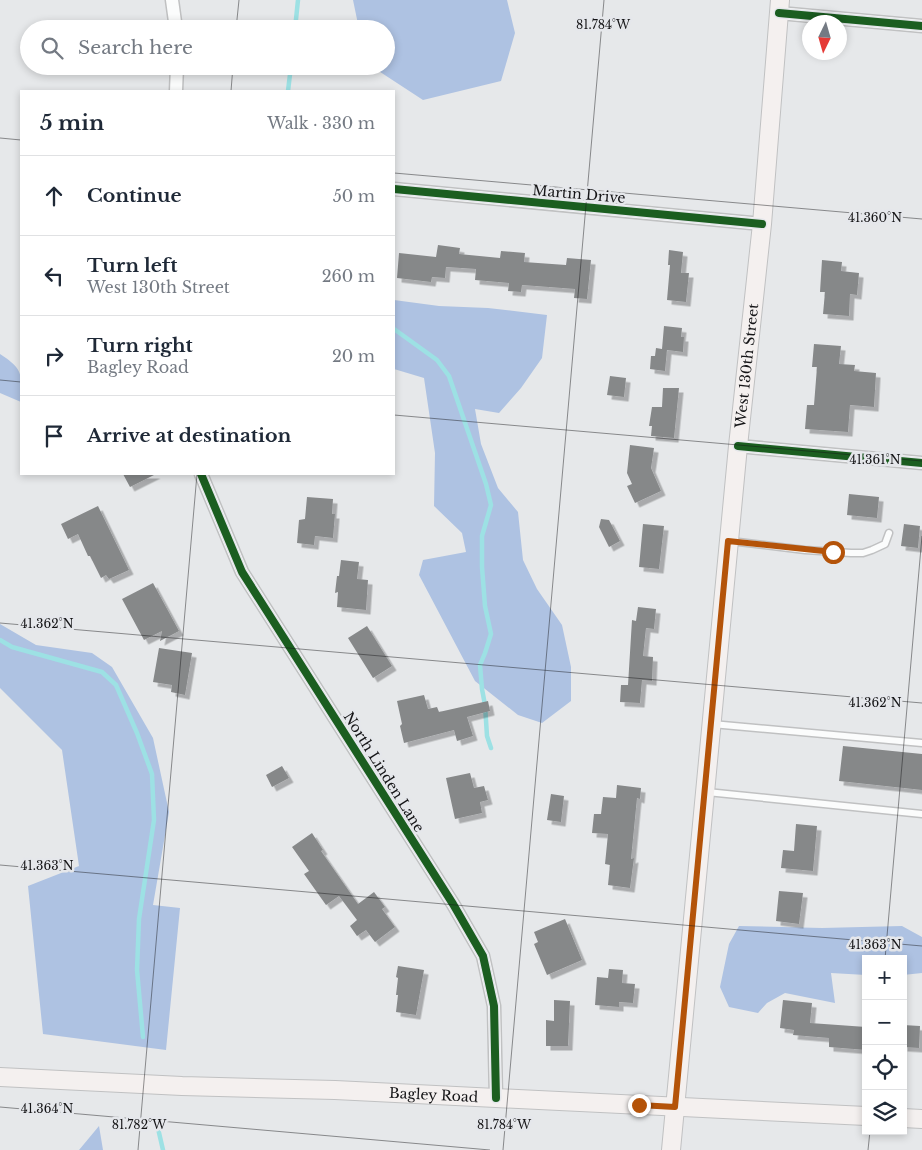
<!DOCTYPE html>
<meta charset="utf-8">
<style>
:root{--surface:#fff;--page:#f6f6f7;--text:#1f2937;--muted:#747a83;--line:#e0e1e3}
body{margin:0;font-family:"Libre Baskerville",serif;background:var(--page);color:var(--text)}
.controls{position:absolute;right:15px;bottom:15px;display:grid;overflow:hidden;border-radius:0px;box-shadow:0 2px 8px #0003}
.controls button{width:45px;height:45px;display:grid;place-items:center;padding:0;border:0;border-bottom:1px solid var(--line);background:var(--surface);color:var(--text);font:25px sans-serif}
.compass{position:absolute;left:802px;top:15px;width:45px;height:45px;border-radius:50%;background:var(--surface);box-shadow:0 2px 8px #0003;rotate:185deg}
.stop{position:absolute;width:15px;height:15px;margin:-11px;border:4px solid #b45309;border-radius:50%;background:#fff}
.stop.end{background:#b45309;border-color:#fff;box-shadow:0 1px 5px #0008}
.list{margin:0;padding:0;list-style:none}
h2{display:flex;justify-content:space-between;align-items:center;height:65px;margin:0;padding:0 20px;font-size:21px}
h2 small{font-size:16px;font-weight:400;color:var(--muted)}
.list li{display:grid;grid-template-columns:32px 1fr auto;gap:15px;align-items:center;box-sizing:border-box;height:80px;padding:0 20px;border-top:1px solid var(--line)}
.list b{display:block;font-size:19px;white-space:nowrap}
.list p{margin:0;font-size:16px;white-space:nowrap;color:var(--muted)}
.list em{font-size:16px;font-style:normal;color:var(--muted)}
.icon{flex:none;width:28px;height:28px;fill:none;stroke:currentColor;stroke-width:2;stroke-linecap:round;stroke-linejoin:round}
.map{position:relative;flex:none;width:922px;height:1150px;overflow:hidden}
.search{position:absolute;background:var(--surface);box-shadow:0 2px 8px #0003;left:20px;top:20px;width:375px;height:55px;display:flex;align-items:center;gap:12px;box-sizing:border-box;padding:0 18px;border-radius:28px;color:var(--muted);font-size:19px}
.panel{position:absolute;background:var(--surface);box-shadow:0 2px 8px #0003;left:20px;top:90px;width:375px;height:385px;border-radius:0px}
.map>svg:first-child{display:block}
.forest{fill:#aec2e2}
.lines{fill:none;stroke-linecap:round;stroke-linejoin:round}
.stream{stroke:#9de1e4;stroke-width:4.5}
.building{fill:#868889;filter:url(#shadow)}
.lane-casing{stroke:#c0c1c2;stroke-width:9}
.street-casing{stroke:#c0c1c2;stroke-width:15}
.secondary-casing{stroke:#c0c1c2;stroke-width:20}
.lane{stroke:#fbfcfc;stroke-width:6}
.street{stroke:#fbfcfc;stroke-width:12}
.secondary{stroke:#f4f0ef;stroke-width:18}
.cycleway-casing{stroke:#e5e7eb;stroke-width:11}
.cycleway{stroke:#1b5e20;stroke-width:8}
.route{stroke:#b45309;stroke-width:6}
.ticks{fill:none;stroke:#151517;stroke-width:1;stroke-opacity:0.45}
.labels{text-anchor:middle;stroke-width:5;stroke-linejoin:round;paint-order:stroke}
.street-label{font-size:14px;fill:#151517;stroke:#e5e7eb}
.ticks-label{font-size:12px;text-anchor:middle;fill:#151517;stroke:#e5e7eb;stroke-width:5;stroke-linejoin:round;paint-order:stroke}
</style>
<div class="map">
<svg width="922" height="1150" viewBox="0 0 922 1150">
<defs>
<filter id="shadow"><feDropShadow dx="4.5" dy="4.5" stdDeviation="0" flood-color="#0004"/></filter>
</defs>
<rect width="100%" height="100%" fill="#e6e8ea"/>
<path class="forest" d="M353 0H507L515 33 501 81 423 100 371 66H386V29H359Z
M394 300 439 306 488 308 547 315 542 358 521 388 499 413 475 409 481 444 498 488 518 512 523 560 537 589 562 625 571 667V701L542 723 518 715 475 681 419 575 423 560 466 552 462 533 434 506 435 453 424 378 394 369Z
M0 354C25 370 21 375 21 402L0 393Z
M0 624 36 645 92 653 112 667 153 738 169 812 153 905 180 908 166 1050 43 1034 28 886 79 866 62 750 0 688Z
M739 926 822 928 902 926 922 937V973L903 975V959H866V975L831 973 835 1003 785 993 767 1003 758 1013 729 1007 720 987 729 944Z
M99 1126 103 1150H79Z"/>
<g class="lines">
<path class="stream" d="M295 29 298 0
M288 91 291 66
M394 329 437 360 449 376 486 484 491 505 482 536V567L485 606 491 634 485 653 480 665 482 689 485 705 487 736 491 748
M0 640 12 647 102 672 116 685 137 733 152 774 154 820 139 919 137 970 143 1037
M157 1124 163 1150"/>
</g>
<path class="building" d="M438 245 460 248 459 254 500 258 501 251 525 253 524 262 566 265 567 258 591 260 587 299 574 298 575 289 522 285 521 292 508 291 509 283 475 280 476 269 446 267 445 278 432 277 431 282 397 278 399 253 436 257Z
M669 250 683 252 681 273H689L686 302 667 300 670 265H668Z
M822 260 842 262 841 271 859 273 857 295 850 294 849 316 823 314 825 292H820Z
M664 326 682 328 681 337H684L683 352 667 350 665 371 650 369 651 356H655L656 348 662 349Z
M814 344 841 346 839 364 855 365 854 371 876 373 874 407 850 405 848 432 805 429 807 405H814L817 367H812Z
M610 376 626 378 624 397 607 395Z
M663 388H679L674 438 651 436 652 426H649L652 407H662Z
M630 445 654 448 651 468 661 491 635 503 627 486 632 484 627 473Z
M123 474H156L130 487Z
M849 494 879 497 877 518 847 515Z
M307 497 333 499 332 514H335L333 538 315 536 314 545 297 543 299 520 305 519Z
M98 506 129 570 109 579 106 575 101 578 90 556H88L78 534 68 539 61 524Z
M601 519 609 520 620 541 609 547 599 527Z
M643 524 664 526 659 569 639 567Z
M904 524 920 526 918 548 901 546Z
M341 560 359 562 357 579 368 580 366 610 337 607 338 592 335 593 337 576H339Z
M153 583 179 631 160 641 162 631 144 640 122 599Z
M638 607 656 609 654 629 646 628 643 656 653 657 652 681 642 680 640 703 620 702 621 685H628L632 620 636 621Z
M367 626 392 666 373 678 348 638Z
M159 648 192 653 185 695 171 692 172 685 153 682Z
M424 695 428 709 437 707 439 712 488 701 490 711 467 717 473 736 457 741 454 730 404 743 400 726 402 724 397 701Z
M843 746 922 754V790L839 781Z
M282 766 289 778 272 787 266 775Z
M470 773 474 788 484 786 488 800 480 802 482 813 455 819 446 778Z
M617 785 641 788 640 799 637 798 631 859 634 858 630 888 608 885 610 865 605 864 608 834 592 833 594 814H601L603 797 616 798Z
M551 794 564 796 561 822 547 820Z
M796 824 817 826 813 871 781 868 783 850 794 851Z
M312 833 323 850 321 851 358 904 374 892 385 907 382 909 395 927 375 942 366 930 357 936 350 926 357 920 339 896 326 905 304 874 309 871 292 847Z
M779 891 803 893 799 924 776 921Z
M565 919 582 960 547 975 534 944 538 942 534 932Z
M398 966 424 970 416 1015 396 1012 398 995H396L398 978 396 977Z
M609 969 623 970 622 983 635 984 633 1003 619 1002V1007L595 1005 597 977 608 978Z
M554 1000 570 1001 568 1046H546V1020L554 1021Z
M783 1000 812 1003 810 1023 866 1027V1050L829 1047V1038L793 1035 794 1030 780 1028Z
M903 1025 920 1026 919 1048 903 1047Z"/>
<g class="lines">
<g class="lane-casing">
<path id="lane" d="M730 541 805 550 851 553H863L872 550 885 544 889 533
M712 724 922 743
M707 792 922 814"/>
</g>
<g class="street-casing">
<path id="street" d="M172 0 176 29
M779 13 922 26
M176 91 177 66
M394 189 762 224
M738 446 922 463
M201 474 242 572 453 904 483 956 494 1006 496 1098"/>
</g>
<g class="secondary-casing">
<g id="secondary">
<path id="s1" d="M0 1077 182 1086 335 1090 496 1098 866 1116"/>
<path d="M903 1118 922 1119"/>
<path id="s2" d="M671 1150 738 446 762 224 780 0"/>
</g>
</g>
<use href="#lane" class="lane"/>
<use href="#street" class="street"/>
<use href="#secondary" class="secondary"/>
<g class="cycleway-casing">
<path id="cycleway" d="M779 13 922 26
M394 189 762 224
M738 446 922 463
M201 474 242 572 453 904 483 956 494 1006 496 1098"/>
</g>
<use href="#cycleway" class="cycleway"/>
</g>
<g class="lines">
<path class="route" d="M639 1105 675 1107 728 541 833 552"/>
</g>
<path class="ticks" d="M236 29 239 0M231 91 233 66M0 138 21 140M394 173 922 219M0 380 21 382M394 415 922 461M0 623 922 703M0 865 922 946M885 959 922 536M0 1107 490 1150M138 1150 197 474M503 1150 604 0M868 1150 870 1131"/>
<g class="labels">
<g class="street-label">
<text transform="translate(579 194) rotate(5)" y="5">Martin Drive</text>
<text dy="5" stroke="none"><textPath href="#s2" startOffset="788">West 130th Street</textPath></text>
<text transform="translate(384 772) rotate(58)" y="5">North Linden Lane</text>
<text dy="5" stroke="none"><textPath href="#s1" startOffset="434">Bagley Road</textPath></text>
</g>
</g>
<g class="ticks-label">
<text x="603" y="29">81.784°W</text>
<text x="875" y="222">41.360°N</text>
<text x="875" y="464">41.361°N</text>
<text x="47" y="628">41.362°N</text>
<text x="875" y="707">41.362°N</text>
<text x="47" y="870">41.363°N</text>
<text x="875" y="949">41.363°N</text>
<text x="47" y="1113">41.364°N</text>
<text x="139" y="1129">81.782°W</text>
<text x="504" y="1129">81.784°W</text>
</g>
</svg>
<div class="controls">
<button>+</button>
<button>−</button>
<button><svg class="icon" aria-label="locate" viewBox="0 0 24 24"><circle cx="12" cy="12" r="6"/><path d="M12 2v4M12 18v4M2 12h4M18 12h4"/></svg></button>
<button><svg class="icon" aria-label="layers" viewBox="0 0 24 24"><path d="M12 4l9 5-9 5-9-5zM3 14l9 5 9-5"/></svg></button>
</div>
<svg class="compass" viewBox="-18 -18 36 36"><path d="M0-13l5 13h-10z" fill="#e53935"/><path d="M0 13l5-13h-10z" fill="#747a83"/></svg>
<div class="stop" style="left:833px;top:552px"></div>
<div class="stop end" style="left:639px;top:1105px"></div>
<div class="search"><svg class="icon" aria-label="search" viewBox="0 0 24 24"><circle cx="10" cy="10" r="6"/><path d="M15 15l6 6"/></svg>Search here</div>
<section class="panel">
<h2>5 min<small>Walk · 330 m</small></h2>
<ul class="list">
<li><svg class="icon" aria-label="ahead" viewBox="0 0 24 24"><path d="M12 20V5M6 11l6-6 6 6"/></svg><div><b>Continue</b></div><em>50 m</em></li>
<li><svg class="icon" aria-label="left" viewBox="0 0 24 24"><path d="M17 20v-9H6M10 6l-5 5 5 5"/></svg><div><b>Turn left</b><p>West 130th Street</p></div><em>260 m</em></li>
<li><svg class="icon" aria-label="right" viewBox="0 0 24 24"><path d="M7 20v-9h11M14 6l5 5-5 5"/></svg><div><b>Turn right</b><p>Bagley Road</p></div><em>20 m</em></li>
<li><svg class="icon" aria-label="arrive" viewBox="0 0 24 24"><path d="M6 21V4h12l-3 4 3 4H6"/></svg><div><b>Arrive at destination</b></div></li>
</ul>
</section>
</div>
